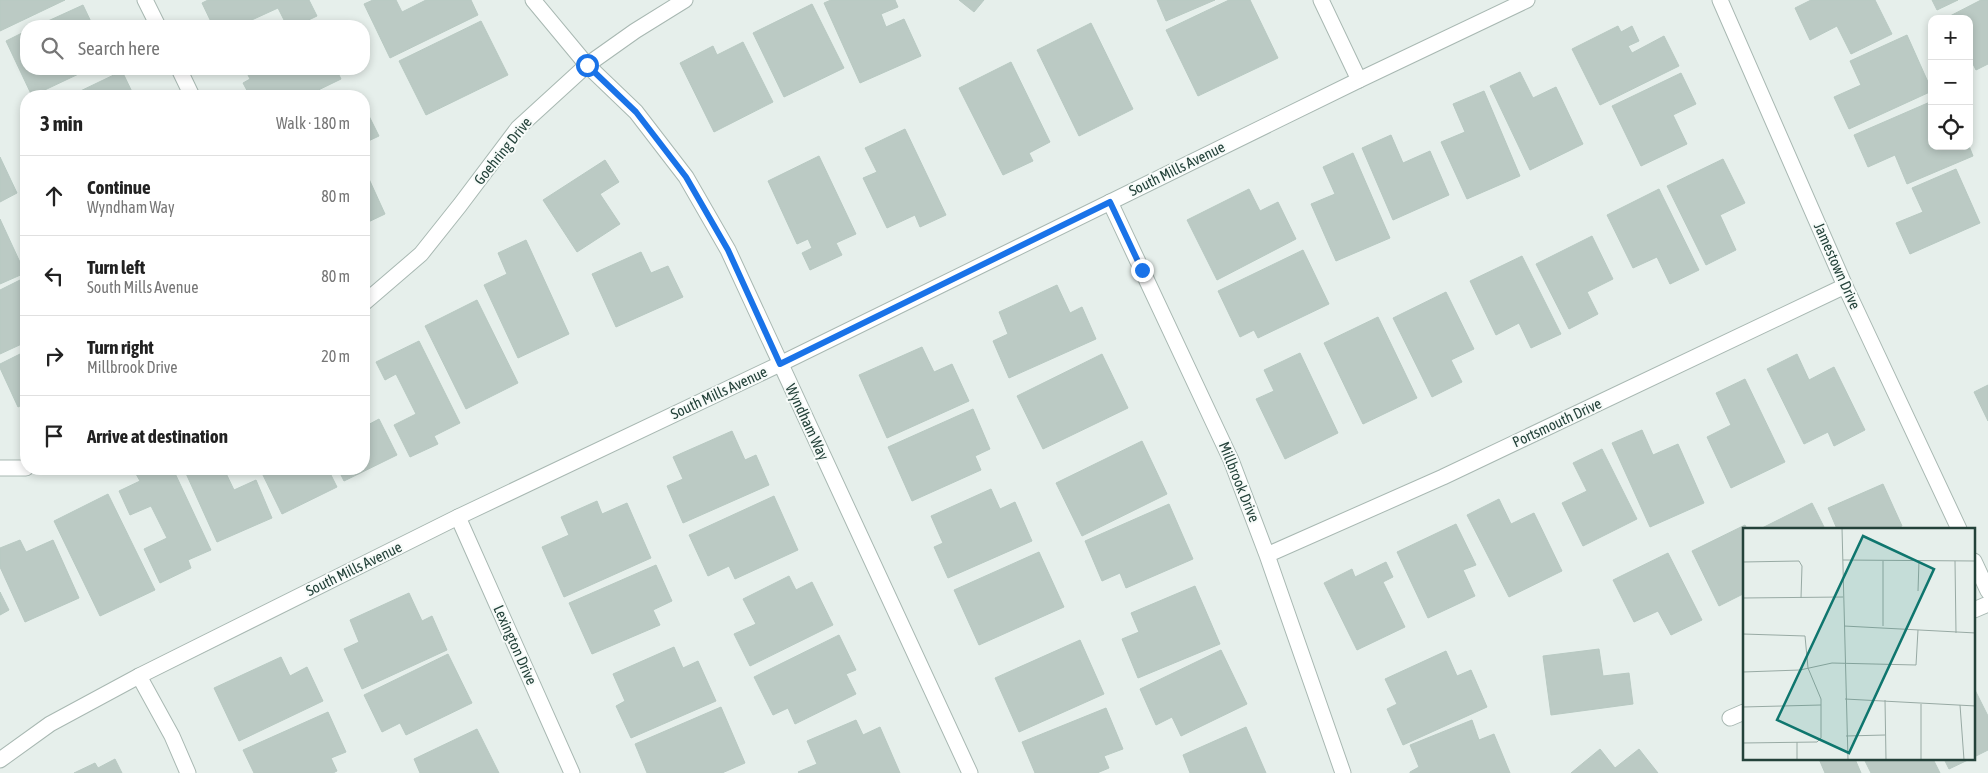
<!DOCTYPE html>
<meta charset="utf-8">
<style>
:root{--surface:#fff;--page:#f6f6f6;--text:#222;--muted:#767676;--line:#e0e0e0}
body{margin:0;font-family:"Asap Condensed",sans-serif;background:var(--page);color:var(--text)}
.controls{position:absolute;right:15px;top:15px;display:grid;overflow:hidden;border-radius:10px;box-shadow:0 2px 8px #0003}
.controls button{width:45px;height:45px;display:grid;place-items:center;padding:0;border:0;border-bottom:1px solid var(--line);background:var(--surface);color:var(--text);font:25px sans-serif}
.stop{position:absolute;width:15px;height:15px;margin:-11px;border:4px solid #1a73e8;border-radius:50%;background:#fff}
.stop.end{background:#1a73e8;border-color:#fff;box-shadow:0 1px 5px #0008}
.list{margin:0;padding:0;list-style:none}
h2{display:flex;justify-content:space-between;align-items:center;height:65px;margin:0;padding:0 20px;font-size:21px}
h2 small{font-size:16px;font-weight:400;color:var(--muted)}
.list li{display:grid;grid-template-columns:32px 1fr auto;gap:15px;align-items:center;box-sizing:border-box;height:80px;padding:0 20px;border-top:1px solid var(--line)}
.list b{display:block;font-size:19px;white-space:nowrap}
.list p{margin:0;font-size:16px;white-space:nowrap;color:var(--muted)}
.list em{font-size:16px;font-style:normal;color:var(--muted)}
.icon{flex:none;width:28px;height:28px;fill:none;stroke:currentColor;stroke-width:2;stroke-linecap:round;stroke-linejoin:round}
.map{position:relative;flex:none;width:1988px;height:773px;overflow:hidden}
.search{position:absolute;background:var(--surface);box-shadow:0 2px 8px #0003;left:20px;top:20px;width:350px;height:55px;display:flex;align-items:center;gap:12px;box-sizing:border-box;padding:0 18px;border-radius:20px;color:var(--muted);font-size:19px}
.panel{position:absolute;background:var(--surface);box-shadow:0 2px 8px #0003;left:20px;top:90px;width:350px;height:385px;border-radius:20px}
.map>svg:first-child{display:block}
.building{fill:#bbcac4;stroke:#b8c9c2}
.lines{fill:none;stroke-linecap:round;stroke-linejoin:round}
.minor-casing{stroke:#a8b8b2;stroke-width:17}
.tertiary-casing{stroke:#a8b8b2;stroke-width:17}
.minor{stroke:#fff;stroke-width:15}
.tertiary{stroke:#fff;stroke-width:15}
.route{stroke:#1a73e8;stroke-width:6}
.labels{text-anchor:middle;stroke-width:4;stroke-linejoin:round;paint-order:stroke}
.street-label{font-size:15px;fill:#24423a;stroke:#f7fbf9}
.inset-road{fill:none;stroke:#98aaa4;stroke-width:1}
.view{fill:#0f766e;fill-opacity:0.15;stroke:#0f766e;stroke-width:2.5}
.inset-edge{fill:none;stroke:#24423a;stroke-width:2.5}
</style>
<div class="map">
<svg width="1988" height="773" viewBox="0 0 1988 773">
<rect width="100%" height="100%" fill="#e6efeb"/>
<path class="building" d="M0 0H65L0 31Z
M208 0H309L317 16 296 26H287L278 8 243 24 244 26H213L202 3Z
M373 0H396L402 12 426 0H471L478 15 390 58 364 4Z
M831 0H895L898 7 881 14 886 27 904 19 921 56 860 83 824 3Z
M959 0H984L974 12Z
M1157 0H1215L1166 21Z
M1229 0H1250L1278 58 1198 96 1166 30Z
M1811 0H1875L1892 34 1851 54 1837 26 1810 40 1795 8Z
M1932 0H1958L1937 10Z
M1981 0H1988V64L1976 70 1969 56V19H1951L1950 16Z
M812 4 844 68 784 97 753 33Z
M83 5 93 26H37Z
M481 21 508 75 426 115 399 61Z
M1091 23 1133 109 1079 136 1037 50Z
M1618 26 1621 32 1632 26 1639 41 1628 46 1632 53 1664 36 1679 66 1600 105 1572 49Z
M26 31V69L87 70 32 96 6 41Z
M1907 35 1932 91 1849 129 1834 97 1861 85 1850 61Z
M743 42 773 102 714 132 680 63 713 46 717 55Z
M1011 62 1050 142 1029 153 1033 161 1003 175 959 88Z
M245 69H336L341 79 306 96H283L280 91 269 96H250L243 83 250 79Z
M122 71 134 96H70Z
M1520 72 1533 98 1556 87 1583 144 1530 170 1490 86Z
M1681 73 1696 104 1673 115 1687 144 1641 166 1612 106Z
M1484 91 1520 176 1467 199 1441 142 1465 132 1453 104Z
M1930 102 1932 106V146H1969L1973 156 1907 184 1895 155 1868 167 1854 135Z
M366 110 379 136 364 143V111Z
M905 129 946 215 920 227 915 215 887 228 863 178 877 172 865 148Z
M1391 135 1403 163 1430 151 1449 195 1393 220 1362 148Z
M1353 153 1390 238 1336 261 1311 204 1335 194 1323 167Z
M819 156 856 234 836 243 842 255 810 270 802 253 812 248 808 239 797 244 768 181Z
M0 157 17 193 0 202Z
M1723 159 1745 203 1720 215 1736 250 1706 265 1667 186Z
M605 160 619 182 600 194 620 224 577 252 543 200Z
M364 168 385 214 364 224Z
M1956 169 1980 223 1910 254 1896 223 1923 212 1912 188Z
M1249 189 1260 211 1278 202 1296 239 1217 280 1187 220Z
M1659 189 1699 270 1670 284 1657 257 1633 268 1607 215Z
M0 219 25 273 0 284Z
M1592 236 1613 279 1587 292 1598 314 1569 329 1536 264Z
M526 240 569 334 518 358 484 285 507 274 498 253Z
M1303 250 1329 304 1258 338 1254 330 1240 337 1218 291Z
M641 252 651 273 668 266 683 297 616 327 592 274Z
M1522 256 1561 334 1531 348 1519 323 1496 335 1470 281Z
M26 277V342L0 354V290Z
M1057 285 1070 313 1082 307 1096 339 1009 378 993 341 1008 334 999 312Z
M1446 292 1474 349 1451 360 1462 382 1432 397 1393 318Z
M477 300 518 383 466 409 425 326Z
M1378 317 1417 398 1363 424 1324 343Z
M419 341 460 423 434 436 438 444 410 457 394 425 416 414 396 374 385 380 376 362Z
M922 347 934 372 952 364 969 401 887 438 859 375Z
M26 351V403L18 407 0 368V364Z
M1300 353 1338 433 1285 459 1256 399 1274 391 1264 370Z
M1102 354 1128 408 1043 449 1017 396Z
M1797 354 1809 380 1834 367 1865 430 1834 446 1828 432 1804 444 1767 369Z
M1745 379 1785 462 1731 488 1707 437 1731 425 1716 393Z
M1988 385V421L1974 392Z
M973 409 990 449 975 456 981 470 912 501 888 447Z
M379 419 397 455 344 481 338 469H364V427Z
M1642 430 1653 455 1678 444 1704 503 1650 527 1612 443Z
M732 431 745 460 756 455 769 485 683 523 667 486 683 479 673 457Z
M1142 441 1167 494 1082 536 1056 483Z
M1602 449 1637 519 1583 546 1562 503 1587 491 1573 463Z
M147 469H173L211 550 188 560 191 568 160 583 144 549 167 538 151 506 130 515 119 491 140 481 136 474Z
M184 469H224L234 490 256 480 272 518 217 542Z
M260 469H328L337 487 282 514Z
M1883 484 1902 526 1894 529H1837L1828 508Z
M991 489 1000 509 1015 502 1032 541 948 578 934 547 943 543 931 516Z
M108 494 155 590 100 616 54 521Z
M774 496 798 550 735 579 729 566 708 576 689 535Z
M1499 499 1511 524 1534 513 1562 571 1509 597 1467 515Z
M597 501 602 514 627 503 651 558 564 597 542 547 569 535 561 517Z
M1812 503 1825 529H1760Z
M1169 504 1193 559 1126 588 1120 573 1102 581 1085 541Z
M1456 524 1476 565 1463 570 1475 596 1428 618 1397 552Z
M1745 525 1747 529H1744V596L1743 594 1719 606 1692 551Z
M20 540 26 552 53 540 79 598 25 622 0 567V548Z
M1039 552 1064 607 979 645 954 590Z
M1668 553 1702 620 1671 635 1658 611 1634 622 1613 580Z
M1386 562 1393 577 1383 582 1405 627 1357 650 1324 583 1352 569 1355 577Z
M656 565 672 601 653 610 660 625 592 654 569 603Z
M789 576 796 590 812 582 833 625 750 666 734 634 756 624 743 599Z
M1195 586 1220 644 1138 678 1122 639 1139 632 1131 613Z
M0 592 9 610 0 615Z
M409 593 422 621 432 616 447 650 362 689 344 649 359 642 350 620Z
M839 635 856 670 846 674 856 694 795 724 788 708 773 715 754 677Z
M1080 640 1104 694 1019 732 995 678Z
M674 647 683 668 698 661 716 701 631 738 616 706 625 701 613 674Z
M1599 649 1603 676 1629 673 1633 704 1551 715 1543 656Z
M1221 650 1247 704 1181 736 1172 717 1156 725 1140 689Z
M1446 651 1457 676 1471 670 1487 707 1403 745 1387 709 1397 704 1385 679Z
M448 654 472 703 406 735 400 723 382 732 364 695Z
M281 657 290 676 307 667 323 701 239 741 214 688Z
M1974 688 1988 716V750L1974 757Z
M721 707 745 763 722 773H647L635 744Z
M1106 708 1123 749 1104 756 1109 768 1097 773H1035L1022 742Z
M328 712 346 752 331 758 337 771 333 773H254L243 750Z
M856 720 863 735 880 727 900 773H799L798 772 817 764 807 741Z
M1472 720 1479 740 1494 734 1510 773H1410V772L1419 767 1410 745Z
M1246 727 1266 773H1190L1183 755Z
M477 729 499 773H420L414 759Z
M1600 749 1615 768 1639 749 1658 773H1571Z
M115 759 122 773H74L95 763 98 768Z
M1819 759H1855L1861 773H1825Z
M1864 759H1933L1940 773H1871Z
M1944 759H1970L1949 769Z"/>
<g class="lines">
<g class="minor-casing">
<path id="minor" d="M145 0 158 26
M533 0 587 65 636 112 686 177 728 250 970 773
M1321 0 1359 80
M1720 0 1845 286 1959 529
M179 69 192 96
M1110 202 1231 460 1267 555 1343 773
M364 303 421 254 460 205 518 128 587 65 635 31 685 0
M0 468H26
M458 517 572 773
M1267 555 1443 477 1845 286
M1974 561 1988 591
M1974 610 1988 604
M139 676 172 736 188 773
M1730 718 1744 712"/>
</g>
<g class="tertiary-casing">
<path id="tertiary" d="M0 760 50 724 139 676 458 517 780 364 1359 80 1527 0"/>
</g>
<use href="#minor" class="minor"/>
<use href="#tertiary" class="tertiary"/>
</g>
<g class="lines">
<path class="route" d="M587 65 636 112 686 177 728 250 780 364 1110 202 1142 270"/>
</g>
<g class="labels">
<g class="street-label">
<text transform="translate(503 151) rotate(-51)" y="5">Goehring Drive</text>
<text transform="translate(1177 169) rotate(-26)" y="5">South Mills Avenue</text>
<text transform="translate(1837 266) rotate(66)" y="5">Jamestown Drive</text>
<text transform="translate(719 393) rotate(-25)" y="5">South Mills Avenue</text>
<text transform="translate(807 422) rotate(65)" y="5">Wyndham Way</text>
<text transform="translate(1557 423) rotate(-25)" y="5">Portsmouth Drive</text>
<text transform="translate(1239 482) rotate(68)" y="5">Millbrook Drive</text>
<text transform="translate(354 569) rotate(-26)" y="5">South Mills Avenue</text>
<text transform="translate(515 645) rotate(66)" y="5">Lexington Drive</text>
</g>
</g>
<g transform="translate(1743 528)">
<rect width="232" height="232" fill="#e6efeb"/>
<path class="inset-road" d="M99 0 105 232M100 32 233 33M212 33 213 105M0 34 56 33 59 38 58 70M175 63 176 33M0 70 100 69M101 98 233 105M140 98V33M0 106 62 108 65 140 78 171V210L74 214 0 215M0 144 57 142 89 135 173 137 175 102M102 171 233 178M142 172 143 232M178 176V232M217 177 221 232M0 179 78 177M103 208 142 207M0 214V232M54 232V214"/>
<path class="view" d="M120 8 191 41 106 225 34 192Z"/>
<rect width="232" height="232" class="inset-edge"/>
</g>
</svg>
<div class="controls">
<button>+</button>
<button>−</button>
<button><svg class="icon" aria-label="locate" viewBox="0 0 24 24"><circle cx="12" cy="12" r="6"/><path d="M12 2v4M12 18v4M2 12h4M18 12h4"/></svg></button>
</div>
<div class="stop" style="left:587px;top:65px"></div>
<div class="stop end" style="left:1142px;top:270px"></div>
<div class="search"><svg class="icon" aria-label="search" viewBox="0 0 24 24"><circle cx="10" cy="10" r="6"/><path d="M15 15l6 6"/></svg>Search here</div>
<section class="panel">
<h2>3 min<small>Walk · 180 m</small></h2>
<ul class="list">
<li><svg class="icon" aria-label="ahead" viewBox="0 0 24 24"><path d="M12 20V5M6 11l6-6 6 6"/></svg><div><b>Continue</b><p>Wyndham Way</p></div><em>80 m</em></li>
<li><svg class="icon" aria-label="left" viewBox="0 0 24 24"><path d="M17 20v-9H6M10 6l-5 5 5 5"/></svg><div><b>Turn left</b><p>South Mills Avenue</p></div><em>80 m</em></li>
<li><svg class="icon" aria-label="right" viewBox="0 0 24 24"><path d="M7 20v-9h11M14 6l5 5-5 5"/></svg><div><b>Turn right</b><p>Millbrook Drive</p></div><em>20 m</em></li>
<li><svg class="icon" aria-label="arrive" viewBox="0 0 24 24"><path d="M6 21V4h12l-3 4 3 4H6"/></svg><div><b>Arrive at destination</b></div></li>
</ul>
</section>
</div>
